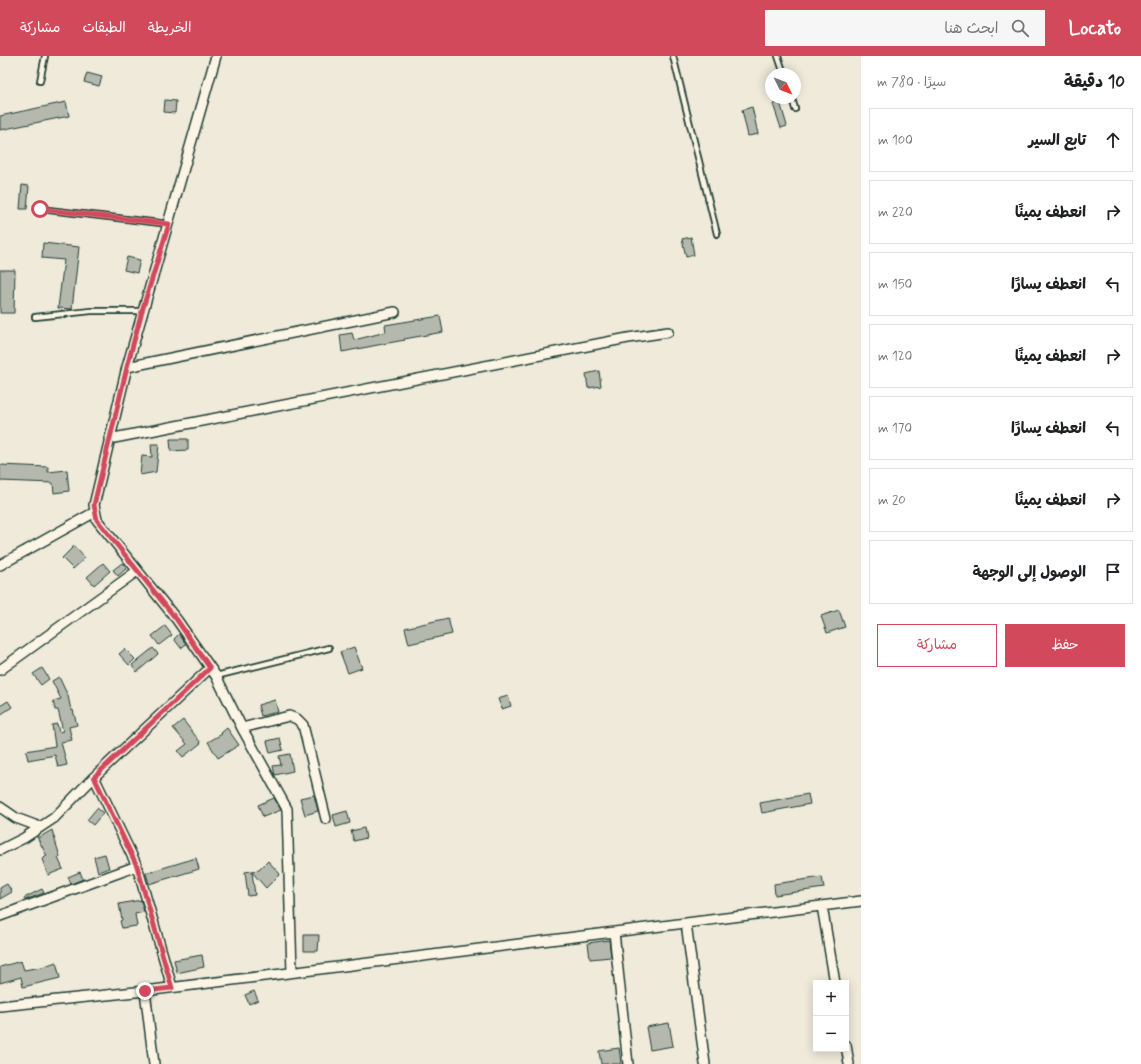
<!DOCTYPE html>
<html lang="ar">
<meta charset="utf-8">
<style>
:root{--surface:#fff;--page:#f6f6f6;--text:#202124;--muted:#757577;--line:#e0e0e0;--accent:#d1495b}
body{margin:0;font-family:Mynerve,"Playpen Sans Arabic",sans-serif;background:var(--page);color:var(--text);direction:rtl}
.controls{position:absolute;right:12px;bottom:12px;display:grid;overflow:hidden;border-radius:0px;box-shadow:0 2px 10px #0003}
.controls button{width:36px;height:36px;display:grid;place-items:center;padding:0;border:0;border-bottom:1px solid var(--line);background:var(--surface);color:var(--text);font:20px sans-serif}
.compass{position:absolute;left:765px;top:12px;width:36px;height:36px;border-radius:50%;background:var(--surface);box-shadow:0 2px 10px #0003;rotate:133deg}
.stop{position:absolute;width:12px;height:12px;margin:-9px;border:3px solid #d1495b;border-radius:50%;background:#fff}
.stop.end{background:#d1495b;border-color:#fff;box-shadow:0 1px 4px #0008}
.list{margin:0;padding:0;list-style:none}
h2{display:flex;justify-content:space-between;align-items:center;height:52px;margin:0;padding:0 16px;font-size:17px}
h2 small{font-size:13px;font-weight:400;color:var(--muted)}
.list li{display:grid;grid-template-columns:26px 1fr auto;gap:12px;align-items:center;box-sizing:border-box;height:64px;margin:0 8px 8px;padding:0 8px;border:1px solid var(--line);border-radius:0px}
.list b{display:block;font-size:15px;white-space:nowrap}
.list em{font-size:13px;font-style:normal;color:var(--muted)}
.actions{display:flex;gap:8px;padding:12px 16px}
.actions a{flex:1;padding:9px 0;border:1px solid var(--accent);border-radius:0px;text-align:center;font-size:14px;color:var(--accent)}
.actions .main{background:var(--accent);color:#fff}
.icon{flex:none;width:22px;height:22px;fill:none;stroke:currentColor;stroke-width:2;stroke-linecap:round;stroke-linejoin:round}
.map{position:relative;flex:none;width:861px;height:1008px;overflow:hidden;direction:ltr}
header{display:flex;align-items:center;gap:24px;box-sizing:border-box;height:56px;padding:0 20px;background:var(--accent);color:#fff}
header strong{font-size:19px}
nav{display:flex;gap:22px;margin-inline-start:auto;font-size:14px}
.search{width:280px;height:36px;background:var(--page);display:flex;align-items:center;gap:10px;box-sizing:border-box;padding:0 14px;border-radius:0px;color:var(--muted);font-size:15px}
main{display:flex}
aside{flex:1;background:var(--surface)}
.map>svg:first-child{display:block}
.building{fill:#b5b9ad;stroke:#1f3d34}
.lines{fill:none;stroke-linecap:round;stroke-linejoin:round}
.service-casing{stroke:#1f3d34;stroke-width:8}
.minor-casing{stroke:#1f3d34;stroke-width:12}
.service{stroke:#fcf5e5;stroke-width:4.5}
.minor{stroke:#fcf5e5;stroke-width:9}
.route{stroke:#d1495b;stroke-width:5}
</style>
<header>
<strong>Locato</strong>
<div class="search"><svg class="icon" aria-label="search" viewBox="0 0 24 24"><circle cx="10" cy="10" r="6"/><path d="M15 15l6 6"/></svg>ابحث هنا</div>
<nav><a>الخريطة</a><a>الطبقات</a><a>مشاركة</a></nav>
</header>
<main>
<aside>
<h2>10 دقيقة<small>سيرًا · 780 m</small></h2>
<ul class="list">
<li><svg class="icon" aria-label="ahead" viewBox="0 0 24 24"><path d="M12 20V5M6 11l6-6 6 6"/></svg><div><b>تابع السير</b></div><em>100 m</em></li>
<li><svg class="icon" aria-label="right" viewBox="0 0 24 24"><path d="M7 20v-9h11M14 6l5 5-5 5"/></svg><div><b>انعطف يمينًا</b></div><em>220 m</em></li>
<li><svg class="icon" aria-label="left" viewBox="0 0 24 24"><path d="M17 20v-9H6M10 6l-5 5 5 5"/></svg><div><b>انعطف يسارًا</b></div><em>150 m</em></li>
<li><svg class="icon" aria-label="right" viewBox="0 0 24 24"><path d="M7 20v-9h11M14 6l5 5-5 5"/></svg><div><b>انعطف يمينًا</b></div><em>120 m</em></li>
<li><svg class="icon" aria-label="left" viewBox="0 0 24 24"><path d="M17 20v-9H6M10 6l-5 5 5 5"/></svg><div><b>انعطف يسارًا</b></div><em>170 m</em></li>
<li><svg class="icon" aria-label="right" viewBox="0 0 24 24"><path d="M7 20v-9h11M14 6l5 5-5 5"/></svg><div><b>انعطف يمينًا</b></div><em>20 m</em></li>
<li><svg class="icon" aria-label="arrive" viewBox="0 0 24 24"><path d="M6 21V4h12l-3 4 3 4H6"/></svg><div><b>الوصول إلى الوجهة</b></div></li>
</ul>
<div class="actions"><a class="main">حفظ</a><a>مشاركة</a></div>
</aside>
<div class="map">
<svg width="861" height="1008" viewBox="0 0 861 1008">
<rect width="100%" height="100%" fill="#efeada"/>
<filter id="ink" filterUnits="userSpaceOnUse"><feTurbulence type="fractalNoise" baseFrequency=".025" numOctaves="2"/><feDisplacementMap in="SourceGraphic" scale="8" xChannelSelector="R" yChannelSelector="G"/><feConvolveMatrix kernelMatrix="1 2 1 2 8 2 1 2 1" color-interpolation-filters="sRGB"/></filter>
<g filter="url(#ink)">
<path class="building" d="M87 17 102 21 99 30 84 26Z
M165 44 176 45 175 57 164 56Z
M66 46 69 60 0 74V60Z
M780 46 787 70 781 72 773 48Z
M752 51 758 78 748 80 742 54Z
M22 129 29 130 27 153H20Z
M691 181 694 199 686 201 682 183Z
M43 187 79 191 72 253 58 252 64 204 42 202Z
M127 201 140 204 137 217 124 214Z
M0 214H15L14 257H0Z
M440 260 443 276 404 283 405 284 388 287 342 296 340 279 352 277 354 284 386 276 385 269Z
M599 315 601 330 588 332 586 318Z
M170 383H188V394L171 395Z
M151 388H159L156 416 140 419 142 400 152 401Z
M0 409 48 411V416L67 414 69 435 54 437 53 427 0 425Z
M74 490 85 502 73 513 62 502Z
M103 507 110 515 94 529 87 521Z
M122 507 127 512 118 520 113 514Z
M839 554 845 571 827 577 821 560Z
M448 562 452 578 409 588 405 572Z
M165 570 172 579 159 589 152 580Z
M179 578 186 588 181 592 174 583Z
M354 591 362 612 348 617 340 596Z
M153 592 158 598 137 616 132 609Z
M125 593 135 603 129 609 119 598Z
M42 612 49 623 41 629 33 618Z
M59 621 68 640 71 654H73L77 669 69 671 72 684 61 686 67 709 58 711 55 699 28 704 26 695 55 690 52 669 57 668 59 676 63 675 58 654H55L53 645 61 643 52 625Z
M508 640 511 650 502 653 498 643Z
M275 644 278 656 261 660 258 649Z
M8 645 12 651 0 659V650Z
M183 664 201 687 183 701 178 695 187 688 173 672Z
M227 672 239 689 218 702 208 686 222 678 221 677Z
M280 682 283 694 270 697 267 685Z
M290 698 293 715 275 719 273 710 281 709 279 700Z
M808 738 810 748 762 757 760 747Z
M314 739 318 755 305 759 300 742Z
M274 742 281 754 263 761 258 749Z
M97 752 103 757 93 769 87 764Z
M347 755 350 767 336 771 333 759Z
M364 772 366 782 354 785 351 775Z
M52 774 60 801 58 802 63 813 48 819 42 803 47 800 37 781H40Z
M105 798 109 812 98 816 94 801Z
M196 802 199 813 149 828 146 817Z
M268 805 280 818 266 832 252 816 255 839 248 840 245 816 259 814Z
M80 816 83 823 71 828 68 821Z
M822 821 824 832 775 839 774 828Z
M7 828 12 836 0 843V832Z
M42 833 44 837 25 844 24 842Z
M141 844 144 856 135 858 137 870 122 872 120 865 122 864 119 848Z
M304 879H319L318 895H304Z
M609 884 611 901 590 903 588 887Z
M202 899 204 911 177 917 174 904Z
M21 905 24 914 42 911 56 906 60 922 23 931 21 921 0 927V911Z
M254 935 258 944 249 948 245 939Z
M669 967 673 990 650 994 646 971Z
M619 992 621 1008H601L599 995Z"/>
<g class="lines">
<g class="service-casing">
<path id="service" d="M673 0 717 178
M778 0 784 18
M40 25 45 0
M792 42 795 53
M40 153 169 168
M35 261 91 255H142
M216 620 329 592"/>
</g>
<g class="minor-casing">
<path id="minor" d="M216 0 127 311 94 449 97 464 177 564 216 620 242 672 287 753 292 916
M127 311 395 256
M109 383 628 282 668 276
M0 509 95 456
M0 614 137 515
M242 672 289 660 297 663 303 669 326 763
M94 721 137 810 172 931
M0 751 16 762 40 771
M0 794 24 782 54 762 94 721 210 612
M822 850 835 927
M0 860 137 810
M686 867 705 1008
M614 876 628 1008
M145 935 154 1008
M0 950 145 935 861 845
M846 989 849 1008"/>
</g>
<use href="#service" class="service"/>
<use href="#minor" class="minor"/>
</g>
</g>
<g class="lines" filter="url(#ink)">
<path class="route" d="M40 153 169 168 142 255 127 311 94 449 97 464 177 564 210 612 94 721 137 810 172 932 145 935"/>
</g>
</svg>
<div class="controls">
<button>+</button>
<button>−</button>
</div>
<svg class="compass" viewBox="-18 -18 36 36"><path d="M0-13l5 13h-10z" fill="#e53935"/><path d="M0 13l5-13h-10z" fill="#757577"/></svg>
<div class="stop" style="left:40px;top:153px"></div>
<div class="stop end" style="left:145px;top:935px"></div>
</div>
</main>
